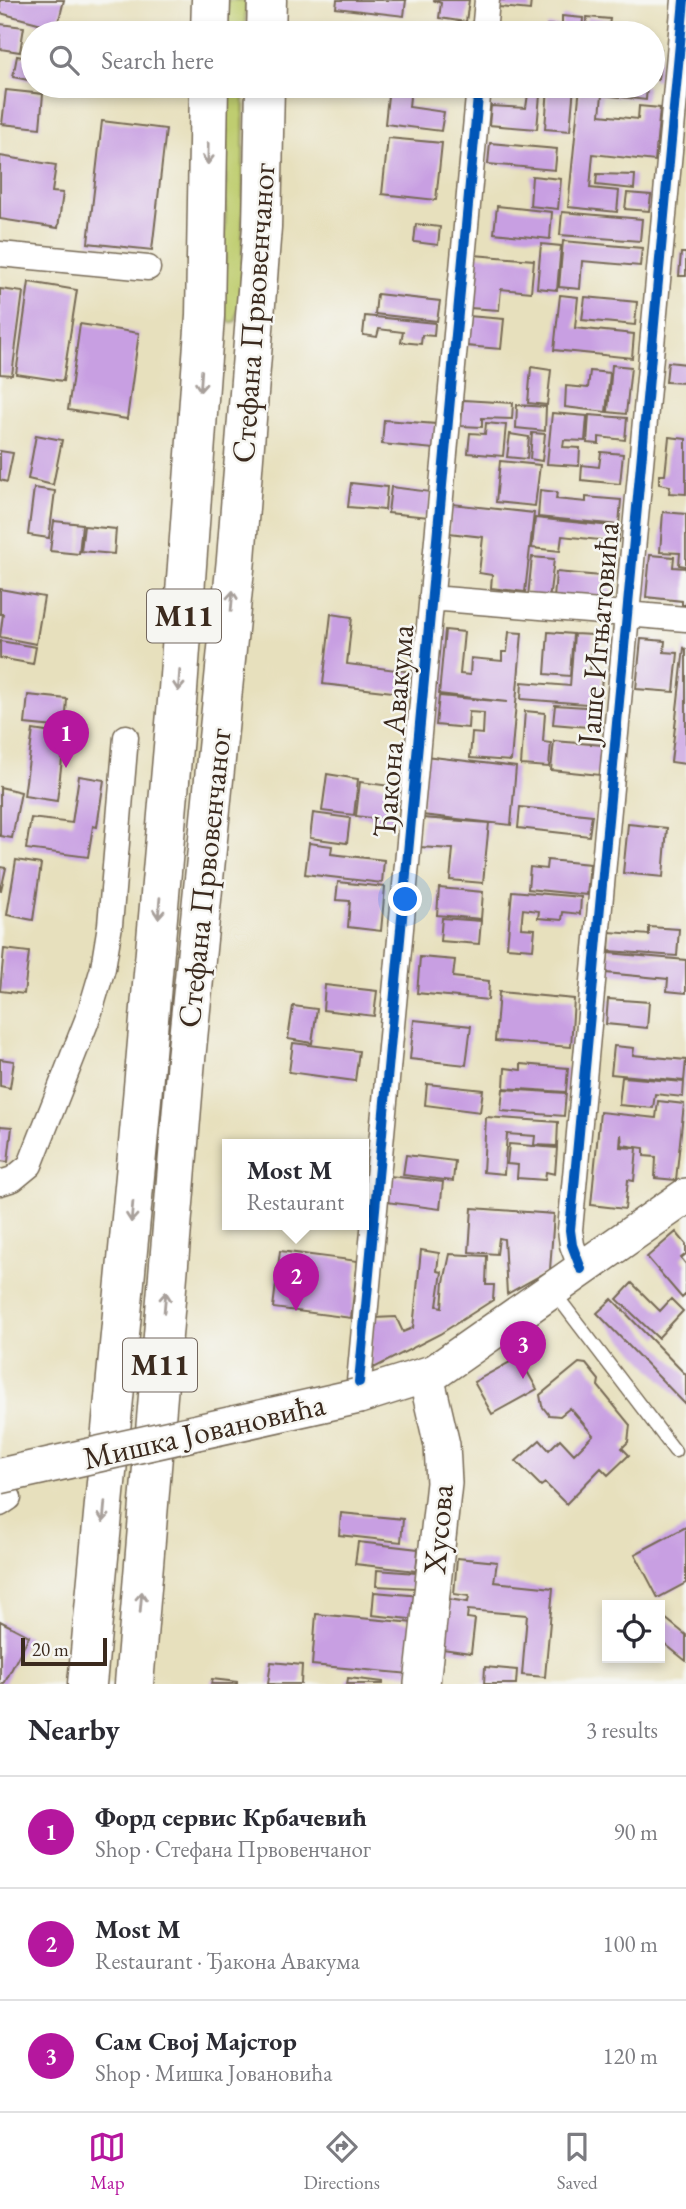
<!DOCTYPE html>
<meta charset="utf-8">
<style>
:root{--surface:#fff;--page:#f7f7f7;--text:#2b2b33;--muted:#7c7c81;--line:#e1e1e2;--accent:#b5179e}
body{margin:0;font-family:"EB Garamond",serif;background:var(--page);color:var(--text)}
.controls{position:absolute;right:21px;bottom:21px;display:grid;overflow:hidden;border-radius:0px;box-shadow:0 4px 10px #0003}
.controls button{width:63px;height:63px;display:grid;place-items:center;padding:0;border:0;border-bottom:2px solid var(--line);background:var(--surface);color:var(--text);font:35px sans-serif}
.scale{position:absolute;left:21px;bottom:18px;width:86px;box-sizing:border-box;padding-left:7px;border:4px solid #3b2a1e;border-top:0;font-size:19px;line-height:24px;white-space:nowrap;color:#3b2a1e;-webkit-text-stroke:5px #f6f6f2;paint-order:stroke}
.you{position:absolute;left:406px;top:900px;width:24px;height:24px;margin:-18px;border:5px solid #fff;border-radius:50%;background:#1a73e8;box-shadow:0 0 0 10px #1a73e833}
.badge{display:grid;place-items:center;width:46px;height:46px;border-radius:50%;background:var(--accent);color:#fff;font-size:23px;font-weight:700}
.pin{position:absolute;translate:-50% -58px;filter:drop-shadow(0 2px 4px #0008)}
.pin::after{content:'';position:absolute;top:37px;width:24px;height:21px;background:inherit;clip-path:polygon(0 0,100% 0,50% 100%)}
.popup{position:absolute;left:222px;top:1139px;width:147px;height:91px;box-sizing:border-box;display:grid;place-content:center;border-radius:0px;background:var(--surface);filter:drop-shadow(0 2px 5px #0005);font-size:23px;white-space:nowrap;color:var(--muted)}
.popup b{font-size:26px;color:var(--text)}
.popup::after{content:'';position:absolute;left:50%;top:100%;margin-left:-14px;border:14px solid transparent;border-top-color:var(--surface)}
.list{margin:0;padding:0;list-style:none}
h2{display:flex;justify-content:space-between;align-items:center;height:91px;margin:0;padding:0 28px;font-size:30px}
h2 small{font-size:23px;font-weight:400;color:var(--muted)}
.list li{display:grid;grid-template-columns:46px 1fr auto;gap:21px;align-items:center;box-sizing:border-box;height:112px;padding:0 28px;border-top:2px solid var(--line)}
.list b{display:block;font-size:26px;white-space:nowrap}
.list p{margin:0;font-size:23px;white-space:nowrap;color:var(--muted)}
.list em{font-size:23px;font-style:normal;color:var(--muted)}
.icon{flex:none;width:38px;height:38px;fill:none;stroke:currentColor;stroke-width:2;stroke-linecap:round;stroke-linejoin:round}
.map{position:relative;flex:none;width:686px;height:1684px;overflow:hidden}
.search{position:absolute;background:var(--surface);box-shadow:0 4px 10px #0003;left:21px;right:21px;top:21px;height:77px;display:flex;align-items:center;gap:18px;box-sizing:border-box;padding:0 24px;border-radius:38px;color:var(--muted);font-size:26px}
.sheet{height:427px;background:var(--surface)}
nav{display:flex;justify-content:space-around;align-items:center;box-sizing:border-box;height:98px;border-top:2px solid var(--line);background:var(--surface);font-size:19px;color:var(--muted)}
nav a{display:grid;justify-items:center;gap:4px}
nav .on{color:var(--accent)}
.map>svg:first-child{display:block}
.green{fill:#bfcd6f;stroke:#7d7c46;stroke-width:2}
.building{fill:#c89fe2}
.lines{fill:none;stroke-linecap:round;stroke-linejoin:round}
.lane-casing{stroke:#776a56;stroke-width:15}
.street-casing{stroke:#776a56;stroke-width:27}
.secondary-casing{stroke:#776a56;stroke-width:38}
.highway-casing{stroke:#776a56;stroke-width:41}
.lane{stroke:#fff;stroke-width:12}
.street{stroke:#fff;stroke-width:24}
.secondary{stroke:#fff;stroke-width:35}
.highway{stroke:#fff;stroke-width:38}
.secondary-bridge-casing{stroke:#776a56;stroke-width:38;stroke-linecap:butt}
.secondary-bridge{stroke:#fff;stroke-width:35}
.cycleway-casing{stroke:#f6f6f2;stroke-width:15}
.cycleway{stroke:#0057b8;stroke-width:10}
.oneway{stroke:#a79f9a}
.labels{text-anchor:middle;stroke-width:5;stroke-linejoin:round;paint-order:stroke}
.shield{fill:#f6f6f2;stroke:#73675e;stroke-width:2}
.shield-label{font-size:30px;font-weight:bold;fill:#3b2a1e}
.street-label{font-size:32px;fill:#3b2a1e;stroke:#f6f6f2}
</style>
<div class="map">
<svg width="686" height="1684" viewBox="0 0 686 1684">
<rect width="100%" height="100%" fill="#f6f6f2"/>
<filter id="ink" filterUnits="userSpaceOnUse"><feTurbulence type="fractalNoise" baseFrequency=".0143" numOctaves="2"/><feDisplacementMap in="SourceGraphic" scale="14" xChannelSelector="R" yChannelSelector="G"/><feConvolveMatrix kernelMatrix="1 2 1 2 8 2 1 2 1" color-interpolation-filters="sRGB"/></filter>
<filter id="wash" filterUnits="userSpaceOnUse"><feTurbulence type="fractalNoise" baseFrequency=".00686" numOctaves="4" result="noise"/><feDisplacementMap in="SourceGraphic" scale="28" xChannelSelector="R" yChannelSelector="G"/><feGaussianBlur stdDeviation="1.57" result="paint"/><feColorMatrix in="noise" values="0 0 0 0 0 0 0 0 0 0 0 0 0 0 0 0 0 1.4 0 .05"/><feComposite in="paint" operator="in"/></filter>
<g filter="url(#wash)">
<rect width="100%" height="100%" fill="#e7e0bd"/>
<path class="green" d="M227 0H246L245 33H228Z
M227 86H244L242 290 236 321 231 323 226 317 224 309Z"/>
<g id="blocks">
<path class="building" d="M0 0H64L57 28 0 13Z
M337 0H406L404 16 336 8Z
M433 0H469L466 22 439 18 441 3Z
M499 0H531L530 10 499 7Z
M562 16 583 18 582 33H546L547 25 562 26Z
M587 17 610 19 608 33H585Z
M0 24 24 27 20 52 0 49Z
M419 26 471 31V33H418Z
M653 48 661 49 658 80 653 79Z
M17 56 33 59V81L13 77Z
M389 86H411L409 107 444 112 441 131 385 124Z
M548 86H574L570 131 545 129Z
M580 86H647L646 100 602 95 600 115 638 119 639 106 660 108 655 161 593 154 590 188 619 191 617 212 568 207Z
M6 90 43 94 40 128 2 124Z
M528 94 540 95 537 129 489 125 491 106 526 108Z
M102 121 166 129 152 250 88 243Z
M388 138 442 143 436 200 382 194Z
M490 143 557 149 555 170 488 164Z
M0 156 56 165 52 192 63 193 58 228 0 219Z
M597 174 635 175 634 189 596 185Z
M532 176 561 179 558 209 530 206Z
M627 193 651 195 649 211 625 209Z
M497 206 552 212 550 239 494 233Z
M562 212 642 219 640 241 560 235Z
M416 224 440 227 438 245 414 242Z
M563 241 642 248 640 266 582 261 580 289 559 287Z
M541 244 561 246 557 290 537 288Z
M681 253H686V276H679Z
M474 255 534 260 531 292 501 289 499 310 469 308Z
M29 282 77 290 63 381 16 374Z
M0 289 23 292 12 375 0 374Z
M377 294 440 301 437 321 375 314Z
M560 295 578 297 575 328 634 334 632 358 554 350Z
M585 297 637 302 635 325 582 320Z
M365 316 435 323 434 336 422 335 421 344 401 342 403 332 379 329 377 337 363 335Z
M468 316 504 319 501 349 466 346Z
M80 324 139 333 127 419 68 410Z
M668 362 686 364V383L666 382Z
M612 365 631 367 626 414 608 412Z
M531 367 551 370 547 405 528 403Z
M590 371 610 373 606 412 565 407 566 386 588 388Z
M463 400 513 403 512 419 482 418V427L461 426Z
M517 405 546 407 545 431 516 428Z
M552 413 587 416 585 441 564 440 563 447 580 448 579 466 547 464Z
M589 415 627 418 625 440 599 437V444L587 443Z
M384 420 436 424 434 449 382 444Z
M486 423 506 425 503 456 468 453 470 433 485 434Z
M532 433 545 434 542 461 530 459Z
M510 434 529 437 527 459 507 457Z
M36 435 62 440 53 485 28 479Z
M669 437 686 439V494L669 493 670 486 659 484V475H665Z
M0 451 13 453 7 482 0 480Z
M601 452 623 454 620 484 581 480 582 465 599 467Z
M500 461 540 465 535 506 496 502Z
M351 483 387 487 385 510 348 507Z
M391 487 431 492 429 517 388 513Z
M34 488 55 491 49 538 28 535Z
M540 490 557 492 556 499 586 502V497L621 500 619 525 538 517Z
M452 504 534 513 525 592 491 588 492 575 479 573 483 537 449 533Z
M663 512 686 514V566L679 565 680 553 660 552Z
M535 518 620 527 618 542 562 536 560 551 532 548Z
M54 521 82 524 79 554 50 551Z
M84 526 116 529 114 554 81 551Z
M650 555 674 557 673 567 686 568V605H682V601L646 597Z
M532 557 554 559 549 600 528 597Z
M556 572 612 577 610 604 554 599Z
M0 589 44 597 36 644 0 637 3 614H0Z
M331 614 352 617 347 664 413 672 410 694 323 684Z
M445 630 464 632 460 674 470 675 471 658 502 661V652H507L509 632 522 633 511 761 470 758 472 733 483 734 484 713 469 712 468 728 436 725 439 696 507 702 439 694Z
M548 632 573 634 570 676 545 674Z
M574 634 593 635 590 673 602 674 600 705 521 699 522 682 570 686Z
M641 639 665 641 664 652 678 653 674 692 636 689Z
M0 641 36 647 33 664 0 658Z
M684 648 686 649V764L671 762Z
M28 695 67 699 65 728 25 724Z
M555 705 600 708 599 728 553 724Z
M525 711 545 713 543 742 551 743 549 767 521 765Z
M33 730 65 735 57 801 24 796Z
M554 741 603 745 600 775 551 770Z
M425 756 516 767 511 825 422 815Z
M327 774 358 779 354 815 322 811Z
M79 776 104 780 97 827 93 826 88 857 26 849 31 818 72 823Z
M360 782 398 787 393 821 356 816Z
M0 787 21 792 12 838 0 836Z
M520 807 592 815 589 836 518 828Z
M313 813 350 818 347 843 310 838Z
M422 818 489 823 483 883 450 880 453 849 419 847Z
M628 824 667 828 663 877 623 873Z
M309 843 332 846 331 854 384 860 382 883 305 874Z
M16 860 41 864 33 920 7 915Z
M547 860 590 864 587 895 528 889 530 867 546 869Z
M0 867 6 868 1 890H0Z
M338 882 385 887 381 931 348 927 350 901 336 900Z
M439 888 483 892 481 919 437 915Z
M512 891 581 897 580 914 563 912 562 920 538 918 539 911 523 909 521 928 535 929 533 949 507 947Z
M442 918 481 921 479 944 440 941Z
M649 927 679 929 677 956 609 951 610 932 649 935Z
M4 949 29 952 24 994 0 991Z
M608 953 686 960V993L667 991 668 979 606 973Z
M420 957 455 960 453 977 489 981 488 1000 417 993Z
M325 985 377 991 374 1016 323 1010Z
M499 992 574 999 571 1047 495 1041Z
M608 999 649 1002 647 1028 606 1024Z
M293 1006 317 1009 312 1043 288 1039Z
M414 1020 471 1026 466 1065 410 1059Z
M293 1043 359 1051 355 1081 289 1072Z
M614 1046 634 1048 633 1055 686 1060 684 1081 611 1074Z
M0 1059 14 1061 10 1088 0 1086Z
M521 1064 568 1068 566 1092 504 1088 505 1068 521 1070Z
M622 1077 684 1082 683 1097 655 1094 653 1108 619 1105Z
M427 1084 483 1090 480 1112 425 1105Z
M503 1089 566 1093 564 1116 501 1111Z
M658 1101 684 1104 676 1180 655 1178 656 1157 644 1156V1148L622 1145 621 1134 620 1147 637 1148 634 1181 628 1180 625 1209 591 1205 600 1112 656 1118Z
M486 1117 558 1122 557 1146 534 1145 535 1136 507 1134 504 1174 483 1172Z
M0 1126 12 1127 8 1162 0 1161Z
M509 1144 557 1148 555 1174 546 1172 545 1180 517 1178 518 1165 507 1164Z
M406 1155 455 1161 453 1181 403 1175Z
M389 1176 443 1182 440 1209 386 1202Z
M472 1208 554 1214 550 1270 507 1294 504 1239 499 1238 497 1254 469 1252Z
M676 1232 686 1244V1254L681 1258 686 1264V1294L682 1298 647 1257Z
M421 1250 439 1253 437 1271 442 1272 437 1306 442 1307 444 1282 450 1254 487 1256 486 1285H494L493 1300 440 1334 374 1368 370 1359 374 1318 396 1317 403 1332 413 1328Z
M280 1251 358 1261 351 1318 273 1308Z
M632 1283 660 1311 671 1299 683 1311 658 1338 617 1299Z
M612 1299 686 1375V1405L597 1313Z
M519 1357 537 1389 492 1414 474 1382Z
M579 1363 586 1364 599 1380 598 1386 630 1425 628 1442 622 1448 629 1455 608 1475 601 1468 566 1504 545 1483 541 1486 516 1461 540 1440 549 1450 560 1439 574 1454 593 1435 570 1408 560 1416 549 1415 542 1406 540 1395Z
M341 1513 403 1519 401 1542 339 1535Z
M686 1527V1583L658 1598 635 1554Z
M358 1542 418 1549 416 1571 355 1564Z
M457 1558 497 1562 494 1582 553 1588 545 1677 522 1675 527 1615 468 1610 467 1618 475 1619 471 1653 442 1649 448 1599 468 1602 469 1596 454 1594Z
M377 1570 416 1573 415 1588 376 1586Z
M374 1592 421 1596 419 1620 372 1615Z
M316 1614 414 1623 410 1674 312 1665Z
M660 1614 686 1635V1661L660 1640Z
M0 1621 29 1636 4 1684H0Z
M271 1662 302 1665 301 1684H268Z
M485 1667 517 1670 516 1684H484Z
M348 1678 383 1682V1684H347Z
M212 1679 237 1682V1684H211Z"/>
</g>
</g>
<g filter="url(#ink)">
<use href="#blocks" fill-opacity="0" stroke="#776a56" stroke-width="2"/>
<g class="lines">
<g class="lane-casing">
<path id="lane" d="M553 1291 675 1451"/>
</g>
<g class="street-casing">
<path id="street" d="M484 33 487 0
M0 254 148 268
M431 598 686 619
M0 1183 13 1179 30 1165 89 1015 103 968 110 925 126 737
M581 1269 572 1245 570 1230 684 0
M359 1382 479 86
M0 1504 9 1498"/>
</g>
<g class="secondary-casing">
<path id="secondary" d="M359 1396 435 1372 686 1196
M422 1684 444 1483 442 1445 426 1376"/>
</g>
<g class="highway-casing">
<path id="highway" d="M210 33 211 0
M266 33 267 0
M87 1684 138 1144 178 690 205 316 209 86
M134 1684 186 1059 236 559 262 227 265 86"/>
</g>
<use href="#lane" class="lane"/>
<use href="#street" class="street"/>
<use href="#secondary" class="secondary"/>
<use href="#highway" class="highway"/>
<g class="secondary-bridge-casing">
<path id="secondary-bridge" d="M0 1476 359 1396"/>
</g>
<use href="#secondary-bridge" class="secondary-bridge"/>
<g class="cycleway-casing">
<path id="cycleway" d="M581 1269 572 1245 570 1230 684 0
M359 1382 479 86"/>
</g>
<use href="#cycleway" class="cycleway"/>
</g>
<defs><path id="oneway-shaft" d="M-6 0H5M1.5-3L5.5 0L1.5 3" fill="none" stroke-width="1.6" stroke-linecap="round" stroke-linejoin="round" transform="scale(1.75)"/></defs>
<g class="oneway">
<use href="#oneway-shaft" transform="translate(208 154) rotate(91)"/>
<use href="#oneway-shaft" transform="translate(201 381) rotate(94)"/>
<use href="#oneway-shaft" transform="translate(232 601) rotate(-85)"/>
<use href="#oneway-shaft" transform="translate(179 681) rotate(94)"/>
<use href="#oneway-shaft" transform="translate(159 908) rotate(95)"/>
<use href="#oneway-shaft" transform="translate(132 1212) rotate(95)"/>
<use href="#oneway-shaft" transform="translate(165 1302) rotate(-85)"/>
<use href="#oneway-shaft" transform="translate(104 1512) rotate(95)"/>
<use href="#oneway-shaft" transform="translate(141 1602) rotate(-85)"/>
</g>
</g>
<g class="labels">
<g class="shield">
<rect x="147" y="589.5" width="74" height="53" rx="5"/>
<rect x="123" y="1338.5" width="74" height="53" rx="5"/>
</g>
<g class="shield-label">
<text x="184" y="626">M11</text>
<text x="160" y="1375">M11</text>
</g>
<g class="street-label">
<text transform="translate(253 313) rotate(-86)" y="11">Стефана Првовенчаног</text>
<text transform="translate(598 633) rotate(-85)" y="11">Јаше Игњатовића</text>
<text transform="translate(393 731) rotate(-85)" y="11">Ђакона Авакума</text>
<text transform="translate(204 878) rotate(-84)" y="11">Стефана Првовенчаног</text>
<text transform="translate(204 1431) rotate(-13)" y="11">Мишка Јовановића</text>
<text transform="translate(438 1529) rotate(-85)" y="11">Хусова</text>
</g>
</g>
</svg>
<div class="controls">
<button><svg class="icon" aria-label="locate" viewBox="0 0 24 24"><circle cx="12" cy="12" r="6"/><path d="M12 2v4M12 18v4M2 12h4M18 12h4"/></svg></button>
</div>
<div class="scale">20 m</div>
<div class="you"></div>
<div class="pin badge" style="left:66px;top:768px">1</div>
<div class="pin badge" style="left:296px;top:1311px">2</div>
<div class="popup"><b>Most M</b>Restaurant</div>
<div class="pin badge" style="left:523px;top:1379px">3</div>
<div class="search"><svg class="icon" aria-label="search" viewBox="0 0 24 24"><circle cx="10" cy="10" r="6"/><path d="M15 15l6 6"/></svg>Search here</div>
</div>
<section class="sheet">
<h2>Nearby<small>3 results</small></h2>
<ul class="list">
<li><span class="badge">1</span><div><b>Форд сервис Крбачевић</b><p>Shop · Стефана Првовенчаног</p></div><em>90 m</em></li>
<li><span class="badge">2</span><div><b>Most M</b><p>Restaurant · Ђакона Авакума</p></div><em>100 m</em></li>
<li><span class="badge">3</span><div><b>Сам Свој Мајстор</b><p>Shop · Мишка Јовановића</p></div><em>120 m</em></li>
</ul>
</section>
<nav>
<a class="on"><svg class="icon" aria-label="map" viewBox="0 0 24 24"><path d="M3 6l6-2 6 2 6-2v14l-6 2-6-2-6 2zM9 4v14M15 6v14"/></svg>Map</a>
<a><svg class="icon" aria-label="directions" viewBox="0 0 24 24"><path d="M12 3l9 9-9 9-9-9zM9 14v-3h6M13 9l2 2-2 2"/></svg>Directions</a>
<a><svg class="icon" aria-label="saved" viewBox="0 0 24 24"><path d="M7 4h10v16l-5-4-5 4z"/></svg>Saved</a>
</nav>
